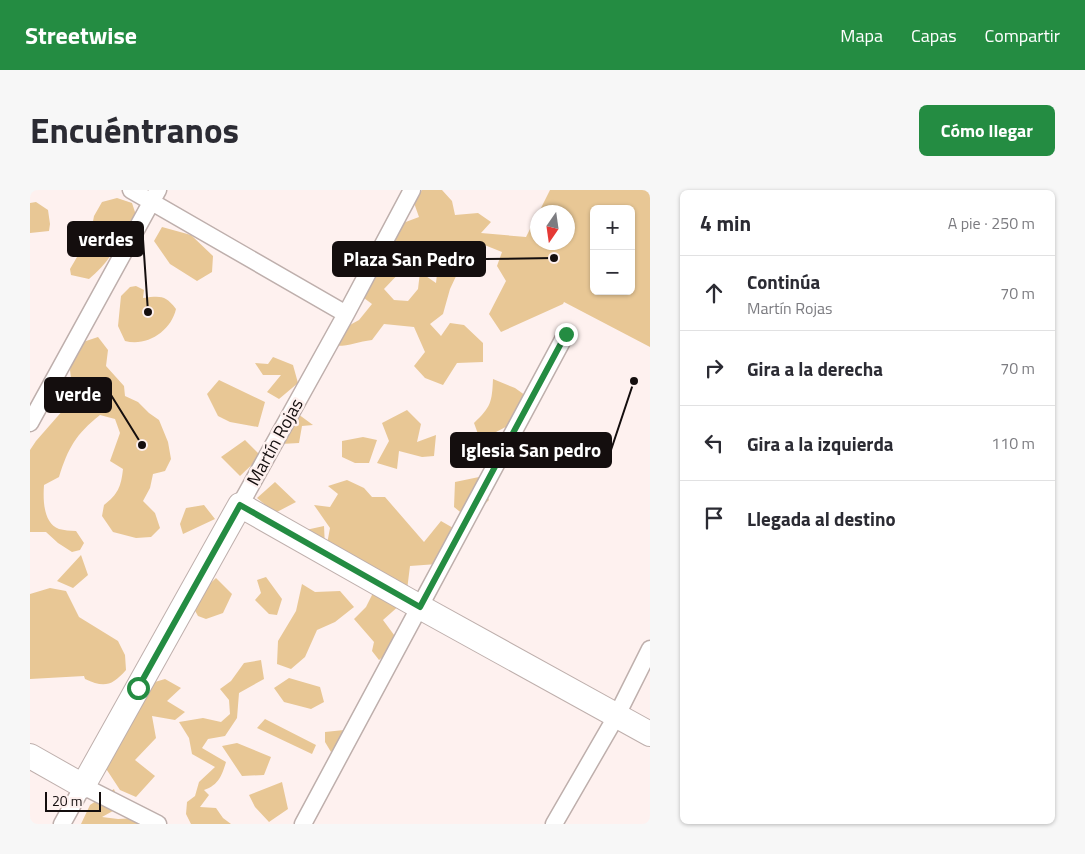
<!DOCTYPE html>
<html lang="es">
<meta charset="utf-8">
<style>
:root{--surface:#fff;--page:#f7f7f7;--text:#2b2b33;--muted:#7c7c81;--line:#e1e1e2;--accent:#248c42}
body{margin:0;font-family:"Titillium Web",sans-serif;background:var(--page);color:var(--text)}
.controls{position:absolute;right:15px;top:15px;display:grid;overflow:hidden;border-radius:8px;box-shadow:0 1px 4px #0004}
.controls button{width:45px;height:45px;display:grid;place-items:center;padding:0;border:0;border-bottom:1px solid var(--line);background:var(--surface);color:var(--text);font:25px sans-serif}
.compass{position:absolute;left:500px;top:15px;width:45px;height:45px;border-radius:50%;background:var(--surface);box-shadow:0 1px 4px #0004;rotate:193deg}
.scale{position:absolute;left:15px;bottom:12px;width:56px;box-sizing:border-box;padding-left:5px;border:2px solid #140e0e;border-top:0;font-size:14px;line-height:18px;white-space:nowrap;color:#140e0e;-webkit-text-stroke:4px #fef1ef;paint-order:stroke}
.stop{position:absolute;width:15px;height:15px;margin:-11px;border:4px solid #248c42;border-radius:50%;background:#fff}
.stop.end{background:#248c42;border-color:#fff;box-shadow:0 1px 5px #0008}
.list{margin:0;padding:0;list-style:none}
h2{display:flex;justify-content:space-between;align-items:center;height:65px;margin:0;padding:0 20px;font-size:21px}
h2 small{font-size:16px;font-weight:400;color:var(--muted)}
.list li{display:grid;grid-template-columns:32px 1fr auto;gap:15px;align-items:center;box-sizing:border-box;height:75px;padding:0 20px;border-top:1px solid var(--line)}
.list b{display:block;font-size:19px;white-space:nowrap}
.list p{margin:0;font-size:16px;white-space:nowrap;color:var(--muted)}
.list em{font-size:16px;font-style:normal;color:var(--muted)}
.icon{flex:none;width:28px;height:28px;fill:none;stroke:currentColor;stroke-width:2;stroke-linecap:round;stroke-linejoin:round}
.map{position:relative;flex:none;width:620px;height:634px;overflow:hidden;border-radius:8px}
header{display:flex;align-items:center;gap:30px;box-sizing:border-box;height:70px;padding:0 25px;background:var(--accent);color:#fff}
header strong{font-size:24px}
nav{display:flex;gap:28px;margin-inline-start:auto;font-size:18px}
.intro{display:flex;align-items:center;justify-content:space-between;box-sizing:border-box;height:120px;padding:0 30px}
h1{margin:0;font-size:35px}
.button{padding:12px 22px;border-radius:8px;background:var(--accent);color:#fff;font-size:18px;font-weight:700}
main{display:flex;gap:30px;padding:0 30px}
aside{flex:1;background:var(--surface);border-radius:8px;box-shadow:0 1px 4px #0004}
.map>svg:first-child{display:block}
.green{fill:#e8c795;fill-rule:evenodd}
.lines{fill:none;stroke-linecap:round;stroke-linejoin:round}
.street-casing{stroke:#beafac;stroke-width:19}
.secondary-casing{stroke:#beafac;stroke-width:26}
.street{stroke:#fff;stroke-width:16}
.secondary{stroke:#fff;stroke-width:24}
.route{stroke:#248c42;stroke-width:6}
.labels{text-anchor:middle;stroke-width:5;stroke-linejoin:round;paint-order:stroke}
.street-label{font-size:18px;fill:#140e0e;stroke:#fef1ef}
.leader{fill:none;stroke:#140e0e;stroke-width:2}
.callout-dot{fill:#140e0e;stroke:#fef1ef;stroke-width:2}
.callout{fill:#140e0e;stroke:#140e0e;stroke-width:2}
.callout-label{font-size:19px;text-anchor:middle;font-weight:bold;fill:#fff}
</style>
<header>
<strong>Streetwise</strong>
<nav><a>Mapa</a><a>Capas</a><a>Compartir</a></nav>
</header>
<div class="intro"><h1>Encuéntranos</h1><a class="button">Cómo llegar</a></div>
<main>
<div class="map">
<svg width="620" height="634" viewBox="0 0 620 634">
<rect width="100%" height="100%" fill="#fef1ef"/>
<path class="green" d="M392 0H412L422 11 425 25 448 23 461 32 451 43 496 47 507 25 508 52H538V22H509L520 0H620V157L534 112 533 114 471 142 459 124 476 91 467 76 472 62 452 54 443 61 448 80 432 85 431 70H426L428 82 420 99 413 124 400 134 411 146 420 133 434 135 453 153V172L427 173 413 195 395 188 384 176 395 162 384 137 354 134 342 150C326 152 315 158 299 155L298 147 329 130 342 114 322 99 324 90 353 69 364 57 379 56 393 58 354 99 364 110 378 111 388 99 390 82 406 93 408 75 420 69 387 51 358 52 365 36 389 27 384 13ZM564 19H601V101H564Z
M87 8 102 13 107 28 99 41 89 46C85 64 72 78 59 89L41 85 40 79 47 67 58 57 64 26 72 12Z
M6 12 18 20 20 34 19 41 0 43V13Z
M132 37 161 45 183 66 182 82 167 91 140 74 124 51Z
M106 96 114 100 113 108C131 106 135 105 146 119 141 141 117 157 95 151L88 136 91 106 100 97Z
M68 147 78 160 76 176 94 196 95 206 108 212 119 223 129 230 138 252 141 269 135 281 123 284 120 298 113 311 125 323 130 338 121 347 106 348 83 342 72 326 74 315C88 304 91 297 93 279L80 271 90 243 85 229 70 225C46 244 38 258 29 287L14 295C13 309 13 333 29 339 34 340 40 341 46 341L54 353 50 360 42 362 28 353 16 342H0V260L6 251 34 219 50 212 42 197 40 180 44 164 53 152Z
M243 167 263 175 268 193 249 209 237 202 251 185H233L225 173 238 174Z
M463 189 485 198 499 208 493 228 466 242 455 263 444 233C461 217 462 212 463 189Z
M189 190 235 212 228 237 200 232 188 226 177 204Z
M377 220 391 234 387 252 406 245 404 266 392 267 369 261 367 279 347 273 359 251 352 233Z
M268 224 283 235 272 236 269 253 251 254Z
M333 247 347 250 339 273H325L312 267V251Z
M215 250 231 266 210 286 191 267Z
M449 287 459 310 439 329 424 317 425 292Z
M317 290 334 298 342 307H355L394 352 411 331 437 346 421 373 380 376 377 400 297 354 300 338 284 315 300 317 308 304 298 296Z
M245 292 266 312 245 323 227 308Z
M174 315 185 329 153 344 150 334 156 318Z
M294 336 295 357 271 341Z
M51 365 58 385 43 398 27 391Z
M236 387 252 409 247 425 239 424 225 410 231 403 227 390Z
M186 388 202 404 193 423 176 429 168 426 163 417 171 402Z
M272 394 285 402 310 401 324 417 305 432 287 440 275 467 261 479 247 474 248 451 266 421Z
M347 395 371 414 353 430 370 453 349 470 342 461 344 452 324 429 336 417Z
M20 398 36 401 49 427 88 451 95 465 96 480C82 496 74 498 55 489L54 486 0 489V404Z
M231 470 234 489 209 503 207 528 195 546 178 549 172 558 196 572C192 585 189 595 174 600L179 605 170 617 186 618 193 628 201 634H161L156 624 157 612 165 606 169 592 185 577 162 564 159 548 149 532 173 528 191 532 200 524 199 510 190 499 201 491 214 473Z
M259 488 290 497 294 512 281 519 254 512 244 498Z
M135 489 151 498 137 511 155 522 145 530 122 526 126 548 105 570 125 586 106 607 90 600 71 571 108 497Z
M235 529 286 555 282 564 227 538Z
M314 540V554L301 562 295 552V542Z
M207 553 241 567 234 585 212 586 192 556Z
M252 592 258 619 239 632 225 617 219 605Z
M84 599 90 617 72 627 88 629 108 628V634H51L60 615Z"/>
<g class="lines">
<g class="street-casing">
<path id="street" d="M101 0 316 124
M0 233 128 0
M210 315 316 124 382 0
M32 634 53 596 128 634
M273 634 536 144
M524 634 587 525 620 459"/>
</g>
<g class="secondary-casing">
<path id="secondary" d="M0 566 53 596 210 315 390 417 620 544"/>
</g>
<use href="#street" class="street"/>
<use href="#secondary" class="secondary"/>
</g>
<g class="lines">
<path class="route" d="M108 498 210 315 390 417 536 144"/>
</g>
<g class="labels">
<g class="street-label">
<text transform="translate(245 252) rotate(-61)" y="6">Martín Rojas</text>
</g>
</g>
<path class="leader" d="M118 122L113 49M524 68L455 69M112 255L81 205M604 191L581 260"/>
<g class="callout-dot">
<circle cx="118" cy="122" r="5"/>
<circle cx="524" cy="68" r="5"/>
<circle cx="112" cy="255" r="5"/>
<circle cx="604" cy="191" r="5"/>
</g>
<g class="callout">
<rect x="38" y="32" width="75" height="34" rx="5"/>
<rect x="303" y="52" width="152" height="34" rx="5"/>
<rect x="15" y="188" width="66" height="34" rx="5"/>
<rect x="421" y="243" width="160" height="34" rx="5"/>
</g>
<g class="callout-label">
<text x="76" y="56">verdes</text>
<text x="379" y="76">Plaza San Pedro</text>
<text x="48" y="211">verde</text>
<text x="501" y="267">Iglesia San pedro</text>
</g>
</svg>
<div class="controls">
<button>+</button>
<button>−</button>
</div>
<svg class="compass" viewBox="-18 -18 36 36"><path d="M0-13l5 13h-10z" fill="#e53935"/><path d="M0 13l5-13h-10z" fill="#7c7c81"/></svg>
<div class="scale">20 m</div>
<div class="stop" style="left:108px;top:498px"></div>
<div class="stop end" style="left:536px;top:144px"></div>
</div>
<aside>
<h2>4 min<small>A pie · 250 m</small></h2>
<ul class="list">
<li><svg class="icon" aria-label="ahead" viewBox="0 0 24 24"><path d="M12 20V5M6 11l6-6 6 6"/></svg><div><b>Continúa</b><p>Martín Rojas</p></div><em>70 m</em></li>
<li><svg class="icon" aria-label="right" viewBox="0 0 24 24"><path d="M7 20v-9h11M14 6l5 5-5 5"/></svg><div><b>Gira a la derecha</b></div><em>70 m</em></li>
<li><svg class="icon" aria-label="left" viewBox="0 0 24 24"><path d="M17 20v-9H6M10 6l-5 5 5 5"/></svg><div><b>Gira a la izquierda</b></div><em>110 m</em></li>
<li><svg class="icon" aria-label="arrive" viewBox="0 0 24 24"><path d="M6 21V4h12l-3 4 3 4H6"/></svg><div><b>Llegada al destino</b></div></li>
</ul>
</aside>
</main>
